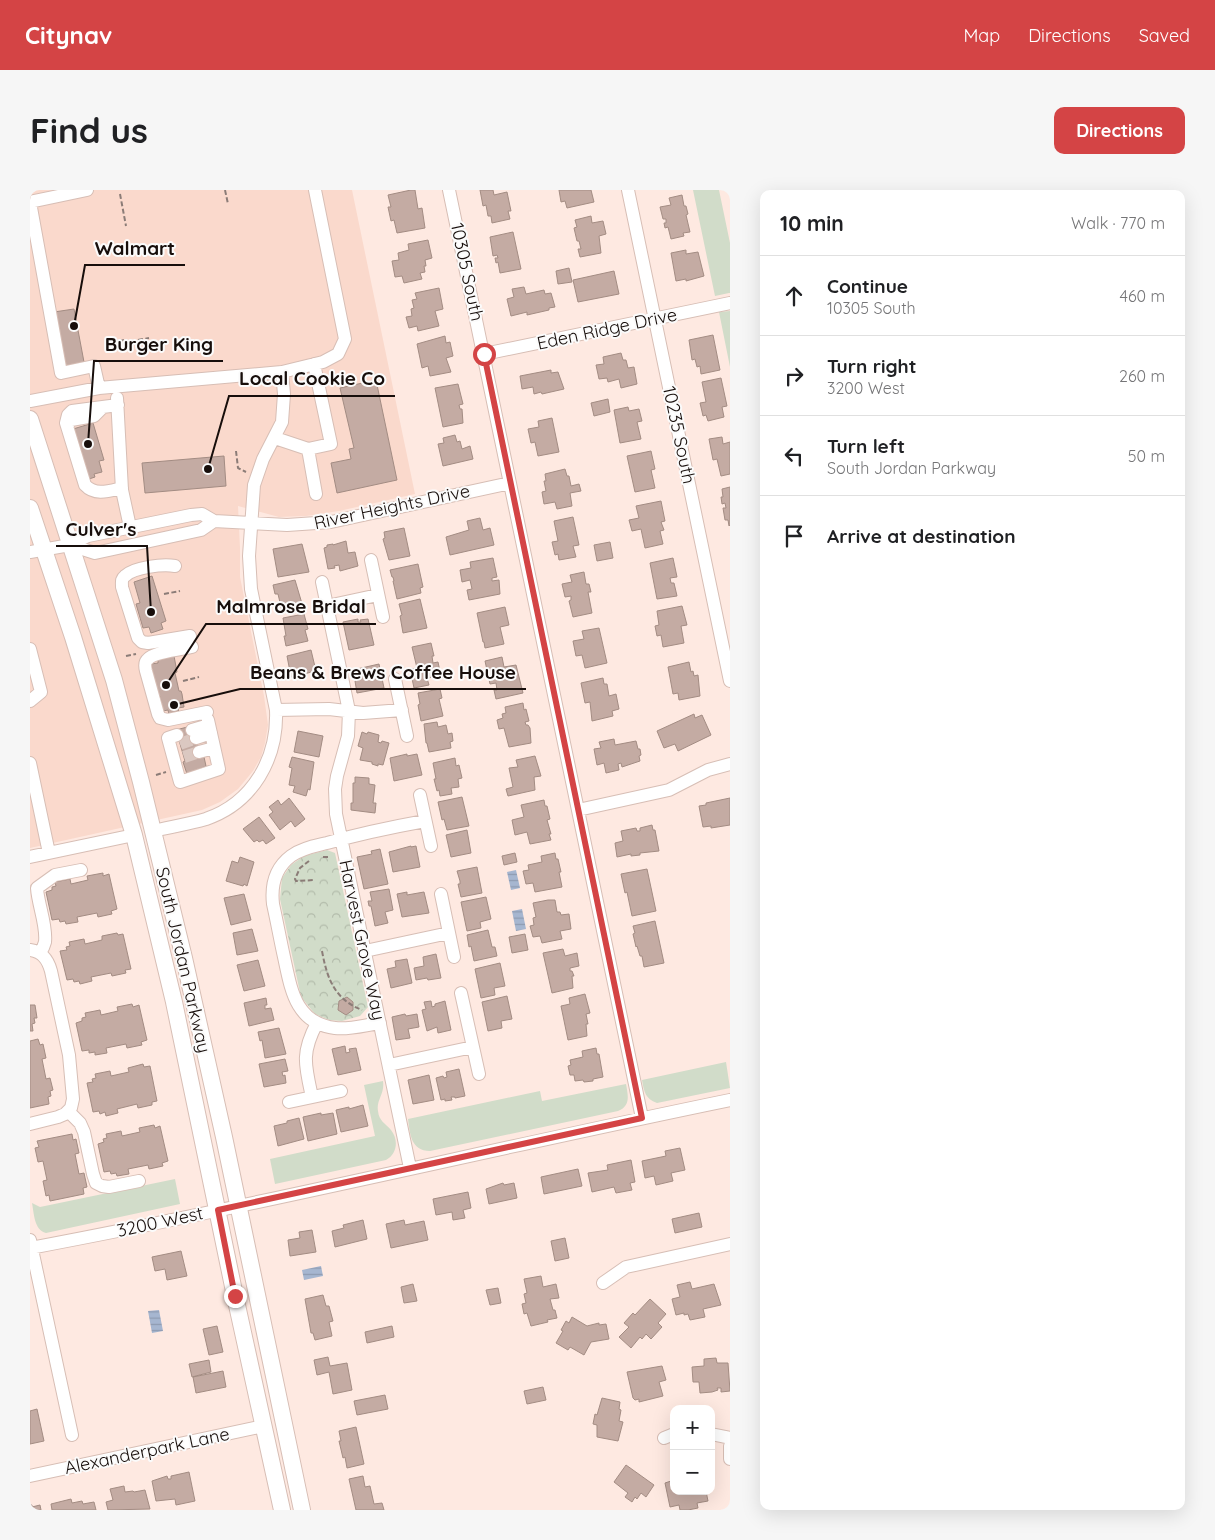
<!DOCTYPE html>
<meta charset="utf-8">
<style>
:root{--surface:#fff;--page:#f6f6f6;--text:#202124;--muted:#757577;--line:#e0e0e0;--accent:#d44445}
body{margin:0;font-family:Quicksand,sans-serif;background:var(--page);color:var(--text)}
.controls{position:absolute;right:15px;bottom:15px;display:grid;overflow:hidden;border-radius:10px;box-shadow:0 5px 20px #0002}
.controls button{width:45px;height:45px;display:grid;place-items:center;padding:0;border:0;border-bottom:1px solid var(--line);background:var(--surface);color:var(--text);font:25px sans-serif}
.stop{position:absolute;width:15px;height:15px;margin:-11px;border:4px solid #d44445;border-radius:50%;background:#fff}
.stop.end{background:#d44445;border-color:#fff;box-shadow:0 1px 5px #0008}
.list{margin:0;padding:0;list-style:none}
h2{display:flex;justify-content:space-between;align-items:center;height:65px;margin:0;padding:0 20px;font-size:21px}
h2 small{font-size:16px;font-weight:400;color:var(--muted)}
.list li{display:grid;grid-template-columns:32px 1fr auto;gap:15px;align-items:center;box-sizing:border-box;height:80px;padding:0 20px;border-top:1px solid var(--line)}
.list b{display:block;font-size:19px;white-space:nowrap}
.list p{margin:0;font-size:16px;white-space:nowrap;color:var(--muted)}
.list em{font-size:16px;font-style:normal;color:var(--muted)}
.icon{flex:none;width:28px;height:28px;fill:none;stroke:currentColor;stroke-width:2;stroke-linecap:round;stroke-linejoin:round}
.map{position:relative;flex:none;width:700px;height:1320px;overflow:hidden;border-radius:10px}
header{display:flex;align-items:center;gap:30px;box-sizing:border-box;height:70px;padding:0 25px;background:var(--accent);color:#fff}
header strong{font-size:24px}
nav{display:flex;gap:28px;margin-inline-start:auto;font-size:18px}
.intro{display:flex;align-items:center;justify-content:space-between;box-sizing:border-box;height:120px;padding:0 30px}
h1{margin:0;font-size:35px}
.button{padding:12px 22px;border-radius:10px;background:var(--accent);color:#fff;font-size:18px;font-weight:700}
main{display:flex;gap:30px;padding:0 30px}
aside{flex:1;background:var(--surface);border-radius:10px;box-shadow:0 5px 20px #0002}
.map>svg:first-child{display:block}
.built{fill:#fad9cc}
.grass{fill:#d1dcc9}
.park{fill:url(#park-crowns)}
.water{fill:url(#water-rules)}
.building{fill:#c4aba3;stroke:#a38c83}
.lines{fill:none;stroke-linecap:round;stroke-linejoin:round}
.minor-tunnel{stroke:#dbc8c1;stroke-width:12;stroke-dasharray:12 6;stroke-linecap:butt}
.minor-casing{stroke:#d7beb5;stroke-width:14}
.major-casing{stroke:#d7beb5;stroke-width:18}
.path{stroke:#8b7c77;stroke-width:2;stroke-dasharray:5 2.5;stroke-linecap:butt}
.minor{stroke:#fff;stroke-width:12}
.major{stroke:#fff;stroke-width:16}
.route{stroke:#d44445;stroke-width:6}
.labels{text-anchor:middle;stroke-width:4;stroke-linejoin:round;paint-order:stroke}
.street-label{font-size:18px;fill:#170e0b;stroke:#fbfbfb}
.leader{fill:none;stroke:#170e0b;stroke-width:2}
.callout-dot{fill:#170e0b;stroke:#fbfbfb;stroke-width:2}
.callout-label{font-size:19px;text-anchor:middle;font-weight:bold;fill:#170e0b;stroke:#fbfbfb;stroke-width:4;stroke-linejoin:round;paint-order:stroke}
</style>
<header>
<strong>Citynav</strong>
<nav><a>Map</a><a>Directions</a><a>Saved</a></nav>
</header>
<div class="intro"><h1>Find us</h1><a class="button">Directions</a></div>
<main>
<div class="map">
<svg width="700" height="1320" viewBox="0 0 700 1320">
<defs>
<pattern id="park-crowns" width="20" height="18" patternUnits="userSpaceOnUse" patternTransform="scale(1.25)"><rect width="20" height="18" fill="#d1dcc9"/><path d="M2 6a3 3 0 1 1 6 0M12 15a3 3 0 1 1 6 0" fill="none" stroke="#b3bcab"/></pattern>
<pattern id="water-rules" width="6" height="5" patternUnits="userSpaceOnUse" patternTransform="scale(1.25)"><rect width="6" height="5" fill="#a6b6d0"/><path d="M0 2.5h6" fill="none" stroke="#8e9bb1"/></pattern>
</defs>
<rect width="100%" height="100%" fill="#fee9e1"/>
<path class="built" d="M0 0H322L385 304 309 321 276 326 249 327 208 316 210 358V387L234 506 238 535 235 553 231 567 223 581 208 599 190 612 172 620 0 658Z"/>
<path class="grass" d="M663 0H689L700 53V103H699L685 106Z
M700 121V177L689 122Z
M696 872 700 898 627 913C615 909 614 901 612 890Z
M353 891C355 904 346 910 348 921 349 931 355 933 361 940 369 950 367 964 356 970L245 994 240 969 345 946 334 895Z
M596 894C598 905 601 916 588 921L400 961C381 961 380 944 378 929L510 901 512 911Z
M145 989 150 1014 16 1043C4 1040 4 1023 2 1013L10 1017Z"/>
<path class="park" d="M297 660 305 663 338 817 330 826 312 831 299 830 285 824 271 807 250 709 252 688 261 675 274 666Z"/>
<path class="water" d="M486 680 490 698 481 700 477 682Z
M492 719 496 739 486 741 482 721Z
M291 1076 293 1086 274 1090 272 1080Z
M129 1120 133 1141 122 1143 118 1121Z"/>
<path class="building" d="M381 0H385L388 19 392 18 395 38 367 43 364 30 361 31 358 17H361L358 5Z
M450 0H463L464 5 477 2 481 21H478L480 29 462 33 461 26H458L456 15 453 16Z
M529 0H561L564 12 537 18 535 11 531 12Z
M652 5 654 16H656L658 24 656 25 660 42 653 43 654 46 641 49 638 37 635 38 634 33H636V29H633L630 17 641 15 639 8Z
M561 26 562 33 573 31 576 44 569 46 571 63 550 67 548 59H551L549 51H547L544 38 547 37 545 30Z
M483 42 491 79 470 83 468 72 466 73 465 68H468L467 65 463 66 460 47Z
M398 50 402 68 395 70 396 76H394L395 82 390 83 392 89 374 93 372 86 365 87 362 71 369 70 368 63 379 60 378 54Z
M656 60V64L668 62 674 86 656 91V89L646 91 641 63Z
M539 78 542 92 528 94 526 81Z
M584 81 589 104 548 112 543 90Z
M494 97 496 104 514 100 515 104 521 103 525 117 519 118V120L497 125V122L481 126 477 109 484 107 482 99Z
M409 98 413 119 405 121 409 136 388 141 387 136 379 138 376 127 382 126 381 119 384 118 382 110 387 109 385 103Z
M44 119 54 172 35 176 24 122Z
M683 145 690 180 671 184 670 176 667 177 665 169 662 170 659 150Z
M415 146 416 153 420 152 423 166 416 168 421 182 400 186 398 176 392 178 387 154Z
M591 163 593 170H596L598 178 604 177 607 194 591 198 589 189 578 192 577 188 569 189 566 175 574 174 573 167Z
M521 180V183L528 182 534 199 512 204 511 202 504 204 503 197 492 199 490 186Z
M691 188 697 216 692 217 694 227 678 231 676 225 673 226 670 213 676 212 672 192Z
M346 190 367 290 307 303 301 273 321 269 319 259 324 258 310 198Z
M428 194 433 214 429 215 430 219H432L433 233 413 237 405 198Z
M578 209 580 222 564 226 561 213Z
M598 217 599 221 609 219 612 231 607 232 611 249 590 253 584 220Z
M522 228 529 262 508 266 505 252 501 253 498 239 509 237 508 231Z
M63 233 74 270 69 271 72 282 64 284 65 287 59 289 55 275H54L43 239Z
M425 245 427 252 430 251 432 259 440 256 443 269 413 276 408 254 414 253 413 248Z
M692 247 693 254 700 252V284L691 286 687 269 683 270 679 249Z
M621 261 625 279 621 280 625 298 605 302 597 266Z
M194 266 196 296 115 303 112 273Z
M535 279 537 286H539L541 296 549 294 551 301 540 303 542 316 527 319 525 312 514 314 512 302 516 301 514 291H516L515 284Z
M700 297V335L699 336 698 330H695L693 318H696L695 313 692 314 691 307H693L692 299Z
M631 311 635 331 631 332 634 340 630 341 633 354 615 358 611 339 602 341 599 330 609 328 606 316Z
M543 327 549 355 543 356 546 367 529 370 528 364 525 365 522 352 528 351 524 331Z
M450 328 453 340 460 338 464 355 420 365 416 347 439 340 437 331Z
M374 338 380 366 359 370 353 349 355 348 354 342Z
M316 351 318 363 325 362 328 376 310 381 309 375 304 376 305 378 298 379 294 358 297 357V355L303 354V355Z
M580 352 583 368 567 371 564 355Z
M272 354 279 382 248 387 243 359Z
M463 368 467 387 462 388V391L469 390 470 404 439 410 437 400 442 399 440 390 432 392 430 380 441 378 440 372Z
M643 368 647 387 640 388 641 393H644L647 406 627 409 620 373Z
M388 374 393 397 390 398 391 403 367 409 363 391H364L363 387H362L360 380Z
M554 382 556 394H559L561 402H558L562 423 543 427 539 411 541 410V406L535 407 532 394 542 392 540 385Z
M122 386 136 431 131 433 133 439 121 443 119 437 113 438 106 414 110 413 104 392Z
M265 390 273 417 252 421 248 404H245L243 395Z
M390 409 397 438 373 443 370 426 372 425 369 414Z
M652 416 657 435 651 436 654 453 633 457 631 445 627 446 625 436 629 435 627 421Z
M475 417 479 435 470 437 474 454 455 458 454 452H453L447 423Z
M274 424 278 439 275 440 278 451 256 456 254 446H256L253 428Z
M328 429V432H331L330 430 338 429 344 455 319 460 313 432Z
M569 438 577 473 555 478 552 465 546 466 543 451 554 449 552 441Z
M401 453 404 466H402L403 473 408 472 411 486 397 488 399 495 384 498 380 479 387 478 382 457Z
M281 460 286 481 261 487 257 466Z
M144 466 147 482 145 483 149 501H151L152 504 154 517 148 518 149 523 139 525 138 520 133 521 130 506H128L121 474 128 473V469Z
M472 467 474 477 486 475 493 503 466 509 464 500H467L466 493 460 494 455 471Z
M659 472 661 482 663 481 664 486 668 485 670 506 649 510 648 503 643 504 638 477Z
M349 474 354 498 327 503 325 491 331 489 330 486H328L327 479Z
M573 488 574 494H577L579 506 586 504 589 519 582 521 583 526 562 531 560 512 555 513 551 493Z
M410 499 412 508 409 509 413 526 391 531 388 515 390 514 388 503Z
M493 513 494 520 496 519 499 531 495 532 496 535H498L500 538 501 553 479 557 474 538 469 539 467 530 473 528 472 524 476 523 475 517Z
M664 524 665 528 672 525 681 545 648 561 645 554 634 558 627 541Z
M407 532 408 537 416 535 418 544 422 543 423 551 420 552 421 558 399 562 397 553H396L394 534Z
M161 536 169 560H168L171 568 174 567 176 576 157 584 153 572 155 571 146 540Z
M268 541 293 546 289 567 264 562Z
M332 542 337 544 338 542 349 545 348 552 351 553 352 551 359 553 353 575 348 574V576L342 574V572L330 570 333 558 328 556Z
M584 549 585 555 606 551 608 559H610L611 565 609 566 610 571 592 577 591 573 588 574 589 580 576 583 574 573 567 575 564 559 571 558 569 552Z
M377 564V566L387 564 392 585 364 591 360 568Z
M505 566 511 586 504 587 505 600 478 606 476 599 483 597 479 578 488 577 486 570Z
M262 567 284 572 280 600 278 599 276 606 263 602 265 596 259 595 262 578 259 577Z
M425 568 426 576 429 575 432 588 428 589 429 597 421 598 422 604 410 606 409 600 407 601 404 589H406L403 573Z
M325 587 339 588V594L345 595 343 613H346L345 623 321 620V613H323V593H325Z
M432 607 439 636 417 640 414 629 412 630 408 612Z
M259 608 275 629 265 637 261 631 250 640 239 625 243 622 239 617 248 610 251 615Z
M700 608V635L681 638V636L673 637 669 616 676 615V613Z
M514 610 515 616H517L520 629 517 630 521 644H519L521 650 500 654 497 642 485 645 482 630 494 627 491 615Z
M229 627 245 648 236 654 233 650 229 652 227 650 224 652 213 639Z
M622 635 623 640H625L629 661 610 663V665L601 666V664L587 667 585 653 593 651 591 641 606 638 607 641H610V638Z
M437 640 441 663 421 667 416 645Z
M381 656V657L386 656 390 677 363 682 359 662Z
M350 659 358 694 334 699 327 667 342 664 341 661Z
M485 663 487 672 474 675 472 666Z
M525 663 526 669H528L531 682H529L532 697 505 702 503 693 496 694 493 681 499 680 498 675 512 672 511 666Z
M210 667 224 672 217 696 214 694 213 696 196 691 202 671 208 673Z
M447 677 452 703 431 707 428 694H430V691L427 681Z
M617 679 626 721 602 726 597 702 595 703 591 684Z
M73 683V686L79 684 87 719 81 721 82 724 68 727 67 723 47 727 48 732 36 734 35 731 30 732 29 729 22 730 16 702 22 700V697L26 696 25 692 40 689 41 694 58 690 57 686Z
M359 699 363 720 355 722 358 733 345 736 341 716H339L338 711H342L340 702Z
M377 702V705L394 702 399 723 372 727 367 704Z
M214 704 221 730 201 735 194 708Z
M456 707 461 729 450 732 451 738 437 741 431 712Z
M518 710H525L527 722H530L531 725 539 724 541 739 530 741 532 749 512 753 510 746 503 747 500 736 504 735 503 728 506 727 503 713Z
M625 731 634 773 614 777 612 766H610L607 756 606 757 603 744 605 743 603 736Z
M222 739 228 761 207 765 203 743Z
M458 740 462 757H465L467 766 444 771 441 756 439 757 437 745Z
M87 743 88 745 93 744 101 779 95 780 96 783 82 786 81 783 61 787 62 791 50 794 49 791 44 792 43 789 37 790 30 761 37 760 36 757 40 756 39 752 54 749 55 754 72 750V746Z
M495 744 498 760 482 763 479 747Z
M533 759 535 766 547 763 549 776 540 778V781H542L544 786H542L543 798 522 803 513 763Z
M406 764 411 788 398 790 397 788 386 790 384 778 394 776 393 767Z
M377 769 382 793 361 798 357 779 366 777 365 771Z
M228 770 235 796 214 801 207 775Z
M470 773 475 796 464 798 465 805 451 808 445 779Z
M555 804 560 823 556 824 558 834H556L557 846 538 850 531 816 540 814 539 808Z
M477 806 482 829 471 831 472 838 458 841 452 812Z
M317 807 323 812V820L316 825 308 820 309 811Z
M236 808 237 815H235V819L241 818 244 830 219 836 214 813Z
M401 811 402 817 405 816V814L415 811 421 840 408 843 407 837 397 841 392 820 396 819 394 812Z
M102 814 103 817 109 815 117 850 111 852 112 855 97 858 96 854 76 858 77 863 65 865V862L59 863V860L52 861 46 833 52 831V828L56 827 55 823 70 820 71 825 88 821 87 817Z
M0 815H5L7 828H4L5 833 2 834 3 841H0Z
M375 824 376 826 387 824 389 837 378 839 380 848 366 850 362 827Z
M249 838 256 864 235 868 232 850 230 851 228 842Z
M8 849 10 855 13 854 16 868 12 869 16 889 20 888 23 900 20 901 21 906 18 907 19 914 0 918V851Z
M315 856 316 863 320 862 319 859 326 858 331 880 308 885 302 859Z
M566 858 567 864H569L573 887 563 889V891L554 892 553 890 545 891 544 885H540L538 876 541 875 540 870 553 867 552 861Z
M255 869 258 881 252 882 253 886 255 885 256 893 234 897 229 874Z
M113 874 114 877 120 876 127 911 122 912V915L108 918 107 914 87 919 88 923 76 926 75 922 70 924 69 921 63 922 57 893 63 892 62 889 66 888 65 884 80 881 81 886 99 882 98 878Z
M429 879 435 906 425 908V907H421L422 910 415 911V909L411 910 406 888 413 886 414 888 417 887 416 882Z
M399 885 404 910 383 914 378 890Z
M333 915 338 936 311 942 306 920 319 917V919Z
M291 923V925L303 923 307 944 278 951 273 927Z
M269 928 274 949 248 956 244 936 257 933V931Z
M124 935 125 938 130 936 138 971 132 973 133 976 119 979 118 975 98 979 99 984 87 986 86 983 81 984 80 981 74 982 68 954 74 952 73 949 77 948 76 944 91 941 92 946 110 942 109 938Z
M42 944 43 950 46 949 49 963 45 964 49 984 54 983 57 997 53 998 54 1004 20 1011 19 1005 16 1006 13 991 17 990 13 971 8 972 5 958 9 957 7 951Z
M650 958 655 980 641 983 643 991 626 995 624 986 615 988 612 971 636 966 635 961Z
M601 970 605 992 600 993 602 1000 586 1003 584 997 562 1002 558 983 578 980 577 975Z
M548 979 552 996 514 1004 511 987Z
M473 993 474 995 484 993 487 1008 459 1014 456 999Z
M438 1002 441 1018 433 1020 435 1028 423 1030 422 1022 406 1025 403 1009Z
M669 1023 672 1037 645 1043 642 1029Z
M333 1030 337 1049 305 1057 302 1041 314 1038 313 1035Z
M374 1030 375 1035 394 1031 398 1050 361 1058 356 1034Z
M282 1040 286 1062 260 1066 258 1050 270 1048 269 1042Z
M535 1048 539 1068 525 1071 521 1051Z
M151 1061 157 1086 137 1090 135 1079 125 1081 122 1067Z
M511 1086 513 1097 526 1094 529 1108 520 1109 523 1120H525L527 1128 517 1130 518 1132 501 1136 497 1123 494 1124 492 1114 496 1113 494 1104 497 1103 494 1089Z
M660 1092 662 1099 684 1094 691 1115 673 1119 675 1127 660 1130 658 1124 654 1125V1123L646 1125 642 1109 650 1107 647 1095Z
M383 1094 387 1111 374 1113 371 1097Z
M468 1098 471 1113 460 1115 456 1100Z
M293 1105 296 1116H299L303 1131 299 1132 302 1146 285 1150 283 1143H281L275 1109Z
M620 1109 636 1124 628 1133 632 1137 621 1149 616 1144 612 1149 610 1147 601 1158 589 1147 599 1137 594 1133 603 1123 605 1125Z
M542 1127 557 1136 569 1133V1135L576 1134 579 1149 561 1152 554 1165 540 1157 538 1160 526 1153 533 1141 531 1140 536 1131 539 1133Z
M187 1136 193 1162 179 1165 173 1139Z
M362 1136 364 1147 337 1153 335 1142Z
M298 1167 300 1176 317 1173 322 1200 303 1204 299 1182 287 1185 284 1170Z
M686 1168 687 1173H698L700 1201 691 1202V1198H687L688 1200 682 1202 670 1203 669 1192H663L662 1177 674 1176V1169Z
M179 1170 181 1182 162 1187 159 1174Z
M632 1176 636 1190 629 1192 633 1206 609 1212V1209L605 1210 603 1208 597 1182Z
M193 1181 196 1197 166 1203 163 1187Z
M513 1197 516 1210 497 1214 494 1201Z
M355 1205 358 1219 327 1225 324 1211Z
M572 1208 590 1212 589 1219 591 1220 589 1231 593 1232 588 1251 567 1247V1235L563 1234 565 1224 567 1225Z
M7 1219 14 1251 0 1254V1221Z
M326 1237 334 1274 317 1278 315 1267 313 1268 309 1251H311L309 1241Z
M596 1275 624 1295 616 1307 611 1303 607 1309 605 1307 602 1312 595 1307 598 1303 584 1292Z
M159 1282 165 1311 146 1315 145 1309 126 1311 122 1291 137 1286 138 1289H141V1286Z
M333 1286 335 1297 340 1296 344 1314 352 1313 354 1320H326L319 1289Z
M644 1290V1301H676L678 1311 667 1313 668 1318 658 1320H650L649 1315 640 1317 635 1293Z
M94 1296 95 1302 103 1301 104 1302 115 1300 120 1319 78 1320 76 1312 83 1310 80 1299Z
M41 1309 42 1313 52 1311 53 1314 64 1312 66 1320H22L21 1314Z
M0 1315H2V1317L10 1315 11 1320H0Z"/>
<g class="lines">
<path class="minor-tunnel" d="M150 554 166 548
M154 567 169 562"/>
<g class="minor-casing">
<path id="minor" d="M419 0 612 928
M598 0 700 491
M0 12 31 183 64 176 69 198
M0 12 57 0
M454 164 700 113
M87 208 92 300 100 337
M0 211 69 198 252 182
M88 215 42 221 38 225 36 233 55 295C65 306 79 301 92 298
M37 236 41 230 64 226 73 217
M245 248 278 259 301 254 284 174
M278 259 286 304
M40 355 65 363 171 340 184 331
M0 362 40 355 58 346 161 325 172 324 184 331 257 335 301 332 480 293
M341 370 353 427
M145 376C133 374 104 377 95 386 91 389 92 392 92 397L108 448 112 452 118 453 160 446
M292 392 319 521 318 546 307 586 305 599 306 624 380 978
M297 416 348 405
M162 457C153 459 124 462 118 469 114 472 115 477 116 481L128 524 130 528 138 530 177 522
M0 459 11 502 0 511
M365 489 377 546
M246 520 299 519 333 523 372 520
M162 540 179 535
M147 545 138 548 150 592 189 579 178 530
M166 548 181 543
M169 562 184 558
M0 573 19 663
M390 605 401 656
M548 620 639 600 678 580 700 574
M123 641C140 637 159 634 176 629 223 613 248 568 246 520L221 399 219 366 224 295 233 269 252 232 254 204 252 182 293 172 308 164 315 149 285 0
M0 667 104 645
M411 704 424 767
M0 760C13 762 18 770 21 781L39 865 43 909 41 918 35 924 28 927 0 934
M335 761 419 743
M10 763C12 760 14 756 15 752 17 735 8 715 7 698L25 685 51 680
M431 803 449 884
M350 833C335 835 319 840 305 838 265 833 261 799 254 767 250 749 247 732 243 714 241 696 245 678 261 666 272 658 285 656 297 653 329 644 362 637 395 631
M359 875 443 857
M282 907C275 875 271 863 287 833
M259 912 311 901
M38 921 50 933 54 942 63 984 66 993 72 996 79 997 109 991
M0 1050 42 1245
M0 1058C234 1014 466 958 700 910
M573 1093 596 1077 700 1054
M681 1244 700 1248
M634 1248 644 1244
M700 1256V1269
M0 1286 234 1236"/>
</g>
<g class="major-casing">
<path id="major" d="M0 229 84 490 111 592 154 768 194 947 272 1320
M0 318 43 447 104 645 144 812 205 1106 252 1320"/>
</g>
<path class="path" d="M195 0 198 14
M90 4 96 36
M108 150 119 148
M83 153 94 150
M206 261 208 278 216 282
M134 404 150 401
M96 466 106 464
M153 491 169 487
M126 585 136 582
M293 667H300
M279 671 270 678 265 689 266 691 285 690
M292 761C297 788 304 809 332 820"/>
<use href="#minor" class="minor"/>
<use href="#major" class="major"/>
</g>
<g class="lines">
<path class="route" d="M205 1106 188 1020 612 928 454 164"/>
</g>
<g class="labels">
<g class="street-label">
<text transform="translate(437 82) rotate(78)" y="6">10305 South</text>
<text transform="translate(577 139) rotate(-12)" y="6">Eden Ridge Drive</text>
<text transform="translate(649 245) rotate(78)" y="6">10235 South</text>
<text transform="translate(362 317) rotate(-12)" y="6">River Heights Drive</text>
<text transform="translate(332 750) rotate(78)" y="6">Harvest Grove Way</text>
<text transform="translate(153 770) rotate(77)" y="6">South Jordan Parkway</text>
<text transform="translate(130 1032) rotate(-12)" y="6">3200 West</text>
<text transform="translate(117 1261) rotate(-12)" y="6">Alexanderpark Lane</text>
</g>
</g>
<path class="leader" d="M44 136L55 75H155M58 254L64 171H193M178 279L199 206H365M121 422L117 356H26M136 495L176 434H346M144 515L210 499H496"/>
<g class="callout-dot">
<circle cx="44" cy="136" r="5"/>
<circle cx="58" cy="254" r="5"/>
<circle cx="178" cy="279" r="5"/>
<circle cx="121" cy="422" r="5"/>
<circle cx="136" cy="495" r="5"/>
<circle cx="144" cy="515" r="5"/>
</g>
<g class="callout-label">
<text x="105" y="65">Walmart</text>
<text x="129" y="161">Burger King</text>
<text x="282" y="195">Local Cookie Co</text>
<text x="71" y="346">Culver's</text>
<text x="261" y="423">Malmrose Bridal</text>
<text x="353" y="489">Beans &amp; Brews Coffee House</text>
</g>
</svg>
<div class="controls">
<button>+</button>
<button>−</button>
</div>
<div class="stop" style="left:454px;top:164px"></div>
<div class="stop end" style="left:205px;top:1106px"></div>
</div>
<aside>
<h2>10 min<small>Walk · 770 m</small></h2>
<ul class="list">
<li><svg class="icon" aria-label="ahead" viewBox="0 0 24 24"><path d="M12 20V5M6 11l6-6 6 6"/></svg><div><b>Continue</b><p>10305 South</p></div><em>460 m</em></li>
<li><svg class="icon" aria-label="right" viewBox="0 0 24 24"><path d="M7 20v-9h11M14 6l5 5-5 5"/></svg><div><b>Turn right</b><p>3200 West</p></div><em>260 m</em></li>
<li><svg class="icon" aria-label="left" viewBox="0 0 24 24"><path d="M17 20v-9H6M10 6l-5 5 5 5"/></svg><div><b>Turn left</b><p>South Jordan Parkway</p></div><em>50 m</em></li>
<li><svg class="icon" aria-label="arrive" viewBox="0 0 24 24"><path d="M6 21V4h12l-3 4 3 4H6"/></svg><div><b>Arrive at destination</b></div></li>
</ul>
</aside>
</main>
